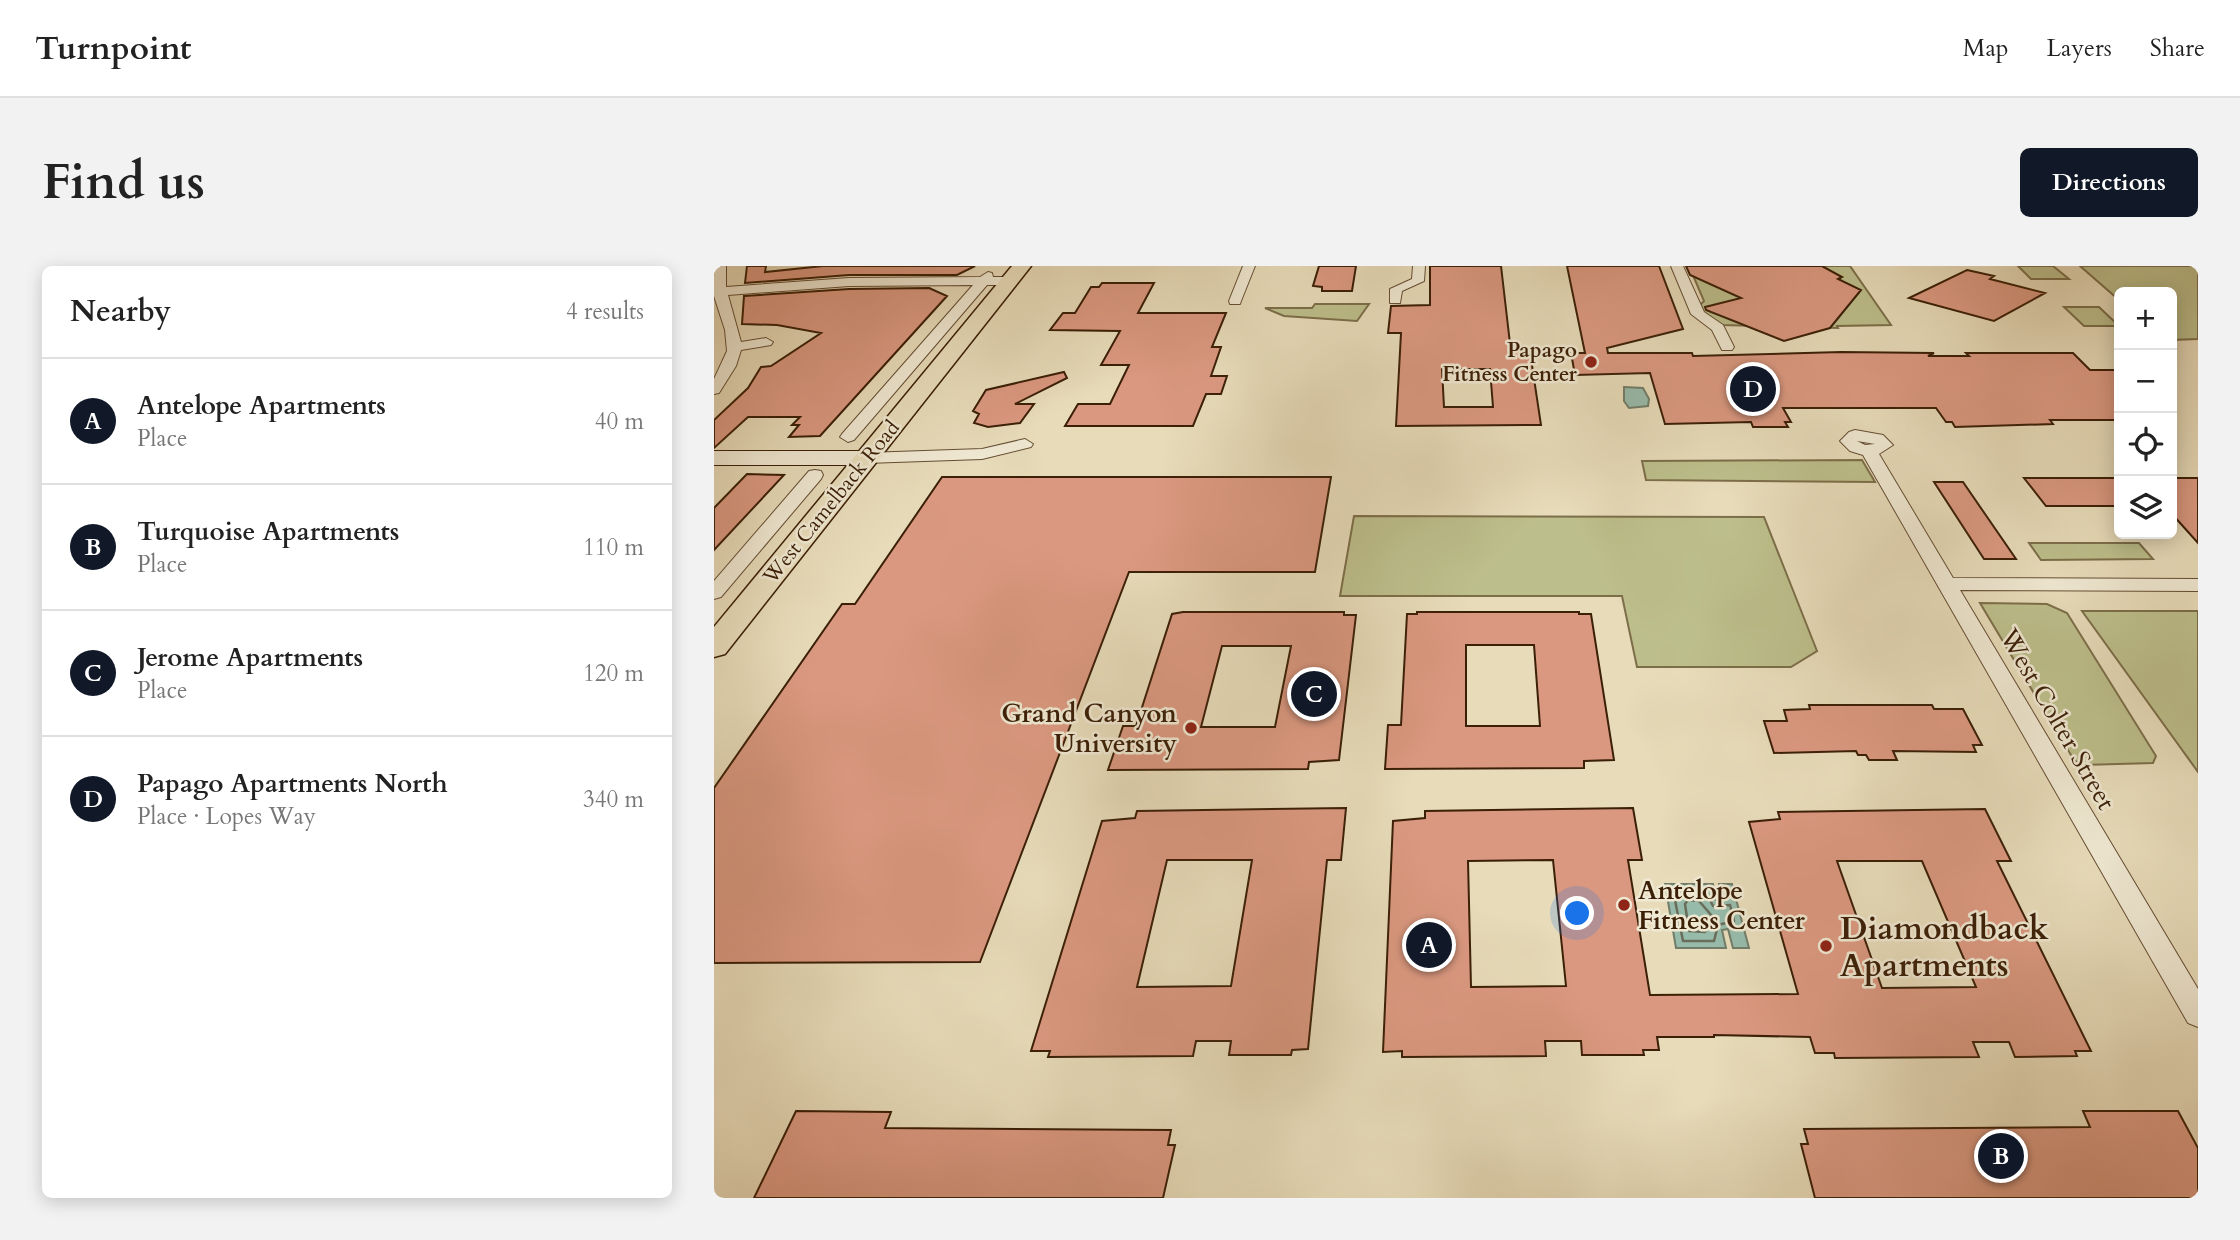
<!DOCTYPE html>
<meta charset="utf-8">
<style>
:root{--surface:#fff;--page:#f2f2f2;--text:#222;--muted:#767676;--line:#e0e0e0;--accent:#111827}
body{margin:0;font-family:Cardo,serif;background:var(--page);color:var(--text)}
.controls{position:absolute;right:21px;top:21px;display:grid;overflow:hidden;border-radius:10px;box-shadow:0 4px 18px #0003}
.controls button{width:63px;height:63px;display:grid;place-items:center;padding:0;border:0;border-bottom:2px solid var(--line);background:var(--surface);color:var(--text);font:35px sans-serif}
.you{position:absolute;left:864px;top:648px;width:24px;height:24px;margin:-18px;border:5px solid #fff;border-radius:50%;background:#1a73e8;box-shadow:0 0 0 10px #1a73e833}
.badge{display:grid;place-items:center;width:46px;height:46px;border-radius:50%;background:var(--accent);color:#fff;font-size:23px;font-weight:700}
.pin{position:absolute;translate:-50% -50%;border:4px solid #fff;box-shadow:0 2px 7px #0006}
.list{margin:0;padding:0;list-style:none}
h2{display:flex;justify-content:space-between;align-items:center;height:91px;margin:0;padding:0 28px;font-size:30px}
h2 small{font-size:23px;font-weight:400;color:var(--muted)}
.list li{display:grid;grid-template-columns:46px 1fr auto;gap:21px;align-items:center;box-sizing:border-box;height:126px;padding:0 28px;border-top:2px solid var(--line)}
.list b{display:block;font-size:26px;white-space:nowrap}
.list p{margin:0;font-size:23px;white-space:nowrap;color:var(--muted)}
.list em{font-size:23px;font-style:normal;color:var(--muted)}
.icon{flex:none;width:38px;height:38px;fill:none;stroke:currentColor;stroke-width:2;stroke-linecap:round;stroke-linejoin:round}
.map{position:relative;flex:none;width:1484px;height:932px;overflow:hidden;border-radius:10px}
header{display:flex;align-items:center;gap:42px;box-sizing:border-box;height:98px;padding:0 35px;background:var(--surface);border-bottom:2px solid var(--line)}
header strong{font-size:33px}
nav{display:flex;gap:38px;margin-inline-start:auto;font-size:24px}
.intro{display:flex;align-items:center;justify-content:space-between;box-sizing:border-box;height:168px;padding:0 42px}
h1{margin:0;font-size:49px}
.button{padding:18px 32px;border-radius:10px;background:var(--accent);color:#fff;font-size:24px;font-weight:700}
main{display:flex;gap:42px;padding:0 42px}
aside{flex:1;background:var(--surface);border-radius:10px;box-shadow:0 4px 18px #0003}
.map>svg:first-child{display:block}
.green{fill:#bcbe8b;stroke:#7c6e49;stroke-width:2}
.water{fill:#97bbab;stroke:#727d69;stroke-width:2}
.lines{fill:none;stroke-linecap:round;stroke-linejoin:round}
.shore{stroke:#696d59;stroke-width:2.5}
.building{fill:#da9880;stroke:#3b1f07;stroke-width:2;fill-rule:evenodd}
.street-casing{stroke:#664e34;stroke-width:2}
.secondary-casing{stroke:#3b1f07;stroke-width:2}
.primary-casing{stroke:#3b1f07;stroke-width:3}
.street{fill:#efe8d2;fill-rule:evenodd}
.secondary{fill:#efe8d2;fill-rule:evenodd}
.primary{fill:#e7dbb9;fill-rule:evenodd}
.poi-dot{fill:#8f2418;stroke:#efe8d2;stroke-width:2.5}
.labels{text-anchor:middle;stroke-width:5;stroke-linejoin:round;paint-order:stroke}
.far-poi-label{font-size:21px;font-weight:bold;fill:#3b1f07;stroke:#efe8d2;text-anchor:end}
.far-street-label{font-size:21px;fill:#3b1f07;stroke:#efe8d2}
.poi-label{font-size:26px;font-weight:bold;fill:#3b1f07;stroke:#efe8d2;text-anchor:end}
.street-label{font-size:26px;fill:#3b1f07;stroke:#efe8d2}
.near-poi-label{font-size:32px;font-weight:bold;fill:#3b1f07;stroke:#efe8d2;text-anchor:start}
</style>
<header>
<strong>Turnpoint</strong>
<nav><a>Map</a><a>Layers</a><a>Share</a></nav>
</header>
<div class="intro"><h1>Find us</h1><a class="button">Directions</a></div>
<main>
<aside>
<h2>Nearby<small>4 results</small></h2>
<ul class="list">
<li><span class="badge">A</span><div><b>Antelope Apartments</b><p>Place</p></div><em>40 m</em></li>
<li><span class="badge">B</span><div><b>Turquoise Apartments</b><p>Place</p></div><em>110 m</em></li>
<li><span class="badge">C</span><div><b>Jerome Apartments</b><p>Place</p></div><em>120 m</em></li>
<li><span class="badge">D</span><div><b>Papago Apartments North</b><p>Place · Lopes Way</p></div><em>340 m</em></li>
</ul>
</aside>
<div class="map">
<svg width="1484" height="932" viewBox="0 0 1484 932">
<rect width="100%" height="100%" fill="#e7dbb9"/>
<filter id="stains"><feTurbulence type="fractalNoise" baseFrequency=".00286" numOctaves="4"/><feColorMatrix values="0 0 0 0 .2 0 0 0 0 .09 0 0 0 0 .02 0 0 0 .5 -.17"/></filter>
<radialGradient id="worn" r=".72"><stop offset=".6" stop-color="#630" stop-opacity="0"/><stop offset="1" stop-color="#630" stop-opacity=".3"/></radialGradient>
<path class="green" d="M975 0H1136L1177 59 1123 60 1124 62 1006 59 989 49 986 39 990 35Z
M1304 0H1339L1355 13H1317Z
M1366 0H1484V73L1458 74V26H1405V34Z
M601 38H655L643 55 570 50 551 42H598Z
M1350 41H1385L1405 60H1370Z
M1148 194 1161 216 932 214 928 195Z
M640 250 1050 251 1103 385 1077 401H923L908 330H626Z
M1315 277H1425L1439 293 1327 294Z
M1266 337 1333 338 1353 347 1442 490 1439 497 1368 499 1360 494Z
M1368 345H1484V507V506Z"/>
<path class="water" d="M910 121 929 122 935 133 934 140 915 142 910 135Z
M951 618H999L1002 634H1007L1005 618H1018L1035 682H1019L1014 663 1008 664 1012 682H962Z"/>
<g class="lines">
<path class="shore" d="M964 625 992 626 999 640 1016 639 1020 655 1004 659 1000 675H969L960 629Z
M974 634 985 635 998 650 991 666 975 665 971 638Z"/>
</g>
<path class="building" d="M33 0H52L51 6 109 0H261L243 9H135L31 17Z
M605 0H642L638 25H608V21L599 20Z
M716 0H787L797 86H816L827 159 682 160 687 67H674L677 40 716 39ZM728 103H776L779 141H730Z
M853 0H945L969 63 893 82 894 87H978L979 90 1127 86 1220 87 1214 90H1255L1252 87H1359L1376 104H1405V154H1336L1339 158 1241 161 1238 156H1232L1222 142H1069L1077 156H1071L1074 161H1039L1037 156 951 158 936 107 861 109 857 87H871Z
M972 0H1108L1128 11 1124 13 1147 24 1116 62 1070 75 992 44 991 41 1027 32 976 9Z
M1253 4 1280 10 1276 13 1331 27 1280 55 1195 32Z
M388 17H440L424 47H512L498 81H507L497 110H513L507 128H492L479 160H351L364 138H396L415 99H387L406 65 336 64 349 47H361L377 21H385Z
M215 22 233 30 106 170 75 171 85 159H78L86 151H34L0 182V154L34 122 47 101 57 100 107 67 63 59 28 58 30 30 135 23Z
M350 106 353 112 301 138H320L306 157 274 161 260 157 265 148 259 145 272 124Z
M33 208 70 209 0 284V242Z
M228 211H617L601 306H415L266 696 0 697V522L128 338H141Z
M1310 212H1405V240H1332Z
M1458 212H1484V277L1458 248Z
M1220 216H1249L1302 293H1270Z
M469 346H630V349H642L625 494 595 496 594 503 394 504 409 460H422L458 348ZM508 380H577L561 461H487Z
M703 346H865V348H877L900 494 870 495V502L671 503 674 459H687L693 348H703ZM752 379H820L826 460H752Z
M1095 439H1218L1220 443H1249L1268 479H1259L1262 486 1179 485 1183 494H1155L1152 489H1144L1142 485 1060 487 1050 455H1073L1070 444 1096 443Z
M632 542 627 594H613L594 783 578 784 577 789H515L517 775H482L479 790 334 791 336 785H317L388 555 421 552 423 545ZM453 594H538L517 720 423 721Z
M919 542 928 594H914L936 729 1084 728 1035 556 1066 553 1064 546 1271 543 1297 595H1283L1377 785H1361L1363 790 1301 791 1295 776H1259L1265 791 1121 792 1120 787H1101L1096 771 1000 769V771H943L945 784H929L930 789H868L867 775H831L832 790 688 791V785L669 786 679 555 711 552V545ZM839 594 852 720 757 721 754 595ZM1123 595H1208L1262 721 1168 722Z
M82 845 177 846 171 862 457 864 454 879H461L449 932H40Z
M1369 845H1464L1484 882V932H1101L1087 878H1094L1090 863 1376 861Z"/>
<g class="lines">
<g class="street-casing">
<path id="street" d="M0 0H12V21L135 12 266 11 274 6 278 7 279 11H296L302 15 296 19H273L140 174 134 176 126 171 128 168 259 19 135 20 14 29 27 76 52 72 59 76 57 79 27 84 22 100 5 127 0 128V113L13 85 11 64 0 30Z
M529 0H541L527 35 526 38H516L515 35Z
M699 0H711L710 15 688 25 686 37H676V23L698 13Z
M957 0H969L990 46 1009 59 1020 81 1018 84H1008L998 64 977 48Z
M1141 164 1169 169 1179 179 1165 188 1239 312 1484 313V325L1246 324 1484 723V761L1474 757 1149 189 1136 185 1126 175 1135 166ZM1143 175 1161 178 1151 179Z
M311 173 319 178 317 181 268 193 152 197 144 192 152 187 268 183Z
M101 204 107 205 109 209 107 213 7 331 0 333V315L95 205Z"/>
</g>
<g class="secondary-casing">
<path id="secondary" d="M0 185H152L160 187 163 192 160 197 152 199H0Z"/>
</g>
<g class="primary-casing">
<path id="primary" d="M298 0H317L11 388 0 391V361Z"/>
</g>
<use href="#street" class="street"/>
<use href="#secondary" class="secondary"/>
<use href="#primary" class="primary"/>
</g>
<g class="poi-dot">
<circle cx="877" cy="96" r="7"/>
<circle cx="477" cy="462" r="7"/>
<circle cx="910" cy="639" r="7"/>
<circle cx="1112" cy="680" r="7"/>
</g>
<g class="labels">
<g class="far-poi-label">
<text x="863" y="91">Papago<tspan x="863" dy="24">Fitness Center</tspan></text>
</g>
<g class="far-street-label">
<text transform="translate(117 236) rotate(-51)" y="7">West Camelback Road</text>
</g>
<g class="poi-label">
<text x="463" y="456">Grand Canyon<tspan x="463" dy="30">University</tspan></text>
<text x="924" y="633" text-anchor="start">Antelope<tspan x="924" dy="30">Fitness Center</tspan></text>
</g>
<g class="street-label">
<text transform="translate(1344 453) rotate(60)" y="9">West Colter Street</text>
</g>
<g class="near-poi-label">
<text x="1126" y="673">Diamondback<tspan x="1126" dy="37">Apartments</tspan></text>
</g>
</g>
<rect width="100%" height="100%" filter="url(#stains)"/>
<rect width="100%" height="100%" fill="url(#worn)"/>
</svg>
<div class="controls">
<button>+</button>
<button>−</button>
<button><svg class="icon" aria-label="locate" viewBox="0 0 24 24"><circle cx="12" cy="12" r="6"/><path d="M12 2v4M12 18v4M2 12h4M18 12h4"/></svg></button>
<button><svg class="icon" aria-label="layers" viewBox="0 0 24 24"><path d="M12 4l9 5-9 5-9-5zM3 14l9 5 9-5"/></svg></button>
</div>
<div class="you"></div>
<div class="pin badge" style="left:715px;top:679px">A</div>
<div class="pin badge" style="left:1287px;top:890px">B</div>
<div class="pin badge" style="left:600px;top:428px">C</div>
<div class="pin badge" style="left:1039px;top:123px">D</div>
</div>
</main>
